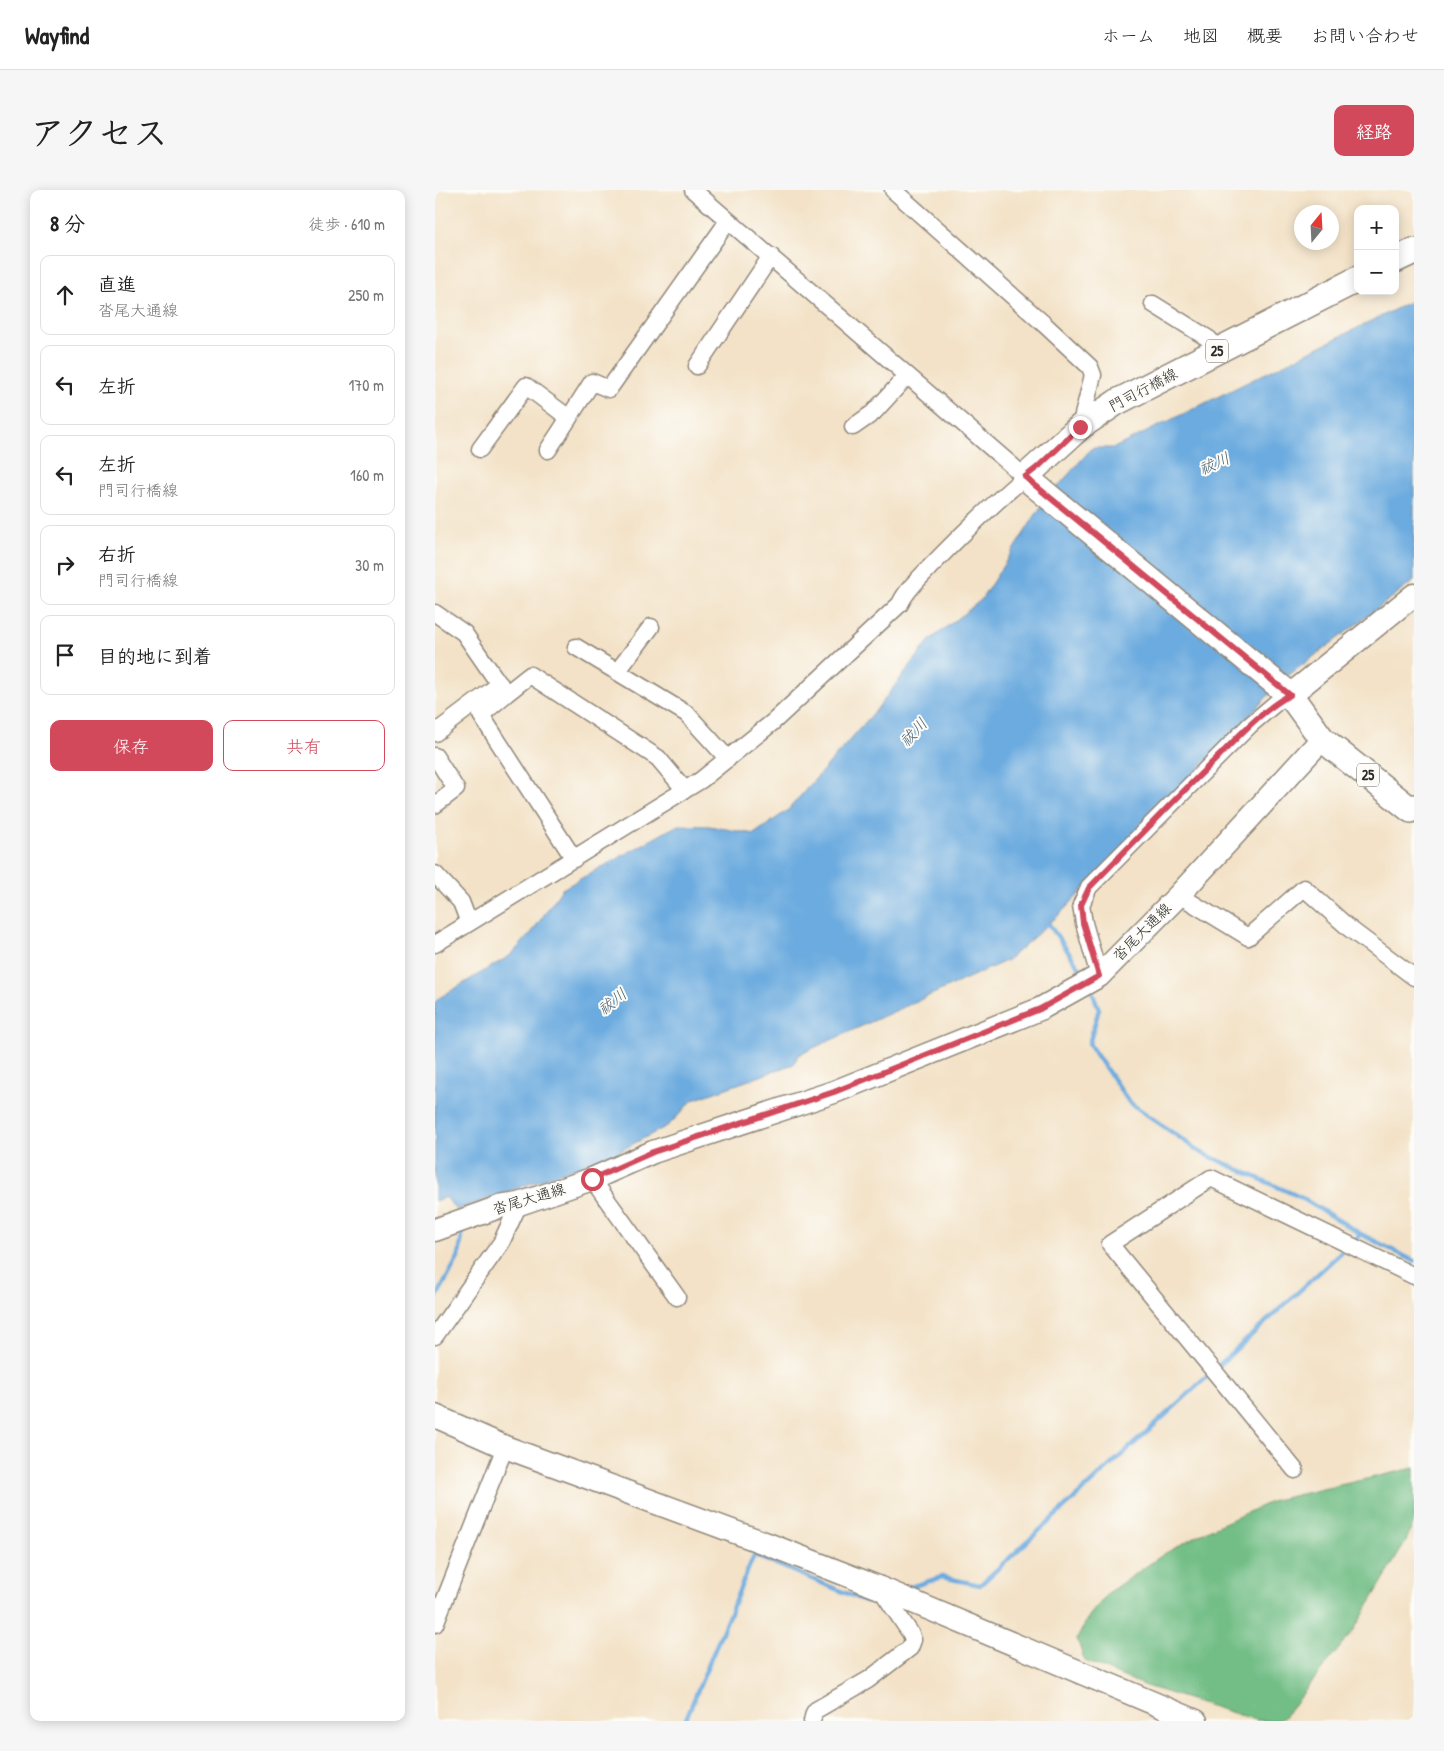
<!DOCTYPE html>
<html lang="ja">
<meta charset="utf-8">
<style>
:root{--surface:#fff;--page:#f6f6f6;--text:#222;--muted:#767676;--line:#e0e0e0;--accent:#d1495b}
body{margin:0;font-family:"Patrick Hand","Klee One",sans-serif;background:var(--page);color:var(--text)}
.controls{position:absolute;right:15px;top:15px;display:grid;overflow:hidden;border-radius:10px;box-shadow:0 2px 12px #0003}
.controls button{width:45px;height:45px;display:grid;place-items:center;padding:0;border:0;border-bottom:1px solid var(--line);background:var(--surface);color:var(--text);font:25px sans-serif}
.compass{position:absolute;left:859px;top:15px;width:45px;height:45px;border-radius:50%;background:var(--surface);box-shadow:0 2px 12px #0003;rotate:18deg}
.stop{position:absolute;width:15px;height:15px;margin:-11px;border:4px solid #d1495b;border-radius:50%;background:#fff}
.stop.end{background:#d1495b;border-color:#fff;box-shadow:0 1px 5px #0008}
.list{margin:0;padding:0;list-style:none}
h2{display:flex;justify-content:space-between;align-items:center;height:65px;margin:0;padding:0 20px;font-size:21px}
h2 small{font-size:16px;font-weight:400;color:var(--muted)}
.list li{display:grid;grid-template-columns:32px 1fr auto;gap:15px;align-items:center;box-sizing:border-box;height:80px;margin:0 10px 10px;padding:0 10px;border:1px solid var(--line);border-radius:10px}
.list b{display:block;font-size:19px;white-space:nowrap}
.list p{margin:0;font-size:16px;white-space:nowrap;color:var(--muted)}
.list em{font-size:16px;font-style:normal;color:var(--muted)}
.actions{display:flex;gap:10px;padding:15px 20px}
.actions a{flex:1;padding:11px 0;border:1px solid var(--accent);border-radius:10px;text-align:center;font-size:18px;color:var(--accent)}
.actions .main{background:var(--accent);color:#fff}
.icon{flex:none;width:28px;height:28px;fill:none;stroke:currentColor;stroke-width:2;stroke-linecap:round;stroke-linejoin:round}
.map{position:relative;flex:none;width:979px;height:1531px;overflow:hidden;border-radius:10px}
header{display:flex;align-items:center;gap:30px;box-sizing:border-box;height:70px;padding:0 25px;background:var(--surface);border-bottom:1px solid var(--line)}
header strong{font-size:24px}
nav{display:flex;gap:28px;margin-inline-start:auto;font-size:18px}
.intro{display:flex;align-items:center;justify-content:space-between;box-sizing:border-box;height:120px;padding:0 30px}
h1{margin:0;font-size:35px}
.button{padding:12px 22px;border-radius:10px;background:var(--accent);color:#fff;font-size:18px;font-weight:700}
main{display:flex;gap:30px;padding:0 30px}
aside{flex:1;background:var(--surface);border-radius:10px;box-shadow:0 2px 12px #0003}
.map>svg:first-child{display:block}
.forest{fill:#72be86;stroke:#4e7458}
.water{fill:#6cabdf;stroke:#4c6b85}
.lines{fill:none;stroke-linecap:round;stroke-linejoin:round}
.stream{stroke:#6cabdf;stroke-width:4.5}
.street-casing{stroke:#8f8679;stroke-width:19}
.secondary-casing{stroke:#8f8679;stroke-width:25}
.primary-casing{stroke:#8f8679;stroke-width:28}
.street{stroke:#fff;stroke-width:16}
.secondary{stroke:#fff;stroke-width:22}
.primary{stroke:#fff;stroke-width:25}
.route{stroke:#d1495b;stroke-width:6}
.labels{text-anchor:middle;stroke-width:4;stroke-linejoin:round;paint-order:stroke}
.shield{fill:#fdfcf7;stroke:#6a6a68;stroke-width:1}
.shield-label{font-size:14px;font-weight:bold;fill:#2b2b2b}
.street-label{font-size:15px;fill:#2b2b2b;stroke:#fdfcf7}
.water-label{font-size:16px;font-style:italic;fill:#455e73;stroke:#fdfcf7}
</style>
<header>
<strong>Wayfind</strong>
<nav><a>ホーム</a><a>地図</a><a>概要</a><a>お問い合わせ</a></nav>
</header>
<div class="intro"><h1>アクセス</h1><a class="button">経路</a></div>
<main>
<aside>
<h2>8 分<small>徒歩 · 610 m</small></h2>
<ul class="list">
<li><svg class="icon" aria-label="ahead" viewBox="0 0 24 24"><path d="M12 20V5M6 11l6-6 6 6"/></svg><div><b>直進</b><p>沓尾大通線</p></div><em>250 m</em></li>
<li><svg class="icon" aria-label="left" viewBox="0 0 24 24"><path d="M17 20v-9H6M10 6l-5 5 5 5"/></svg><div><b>左折</b></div><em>170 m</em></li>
<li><svg class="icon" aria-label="left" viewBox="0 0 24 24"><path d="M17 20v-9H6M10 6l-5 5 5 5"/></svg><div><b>左折</b><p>門司行橋線</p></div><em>160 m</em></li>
<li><svg class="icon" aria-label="right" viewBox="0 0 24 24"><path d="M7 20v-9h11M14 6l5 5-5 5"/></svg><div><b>右折</b><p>門司行橋線</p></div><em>30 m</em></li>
<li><svg class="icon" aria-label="arrive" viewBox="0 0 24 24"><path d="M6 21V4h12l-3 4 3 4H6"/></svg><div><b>目的地に到着</b></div></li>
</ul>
<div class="actions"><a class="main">保存</a><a>共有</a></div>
</aside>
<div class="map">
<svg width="979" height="1531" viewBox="0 0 979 1531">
<rect width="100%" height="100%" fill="#fdfcf7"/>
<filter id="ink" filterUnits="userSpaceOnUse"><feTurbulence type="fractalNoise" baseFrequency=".02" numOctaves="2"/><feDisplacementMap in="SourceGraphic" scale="10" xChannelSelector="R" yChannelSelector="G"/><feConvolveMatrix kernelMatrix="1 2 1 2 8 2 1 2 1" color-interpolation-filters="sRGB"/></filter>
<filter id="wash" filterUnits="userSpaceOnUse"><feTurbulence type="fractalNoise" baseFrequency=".0096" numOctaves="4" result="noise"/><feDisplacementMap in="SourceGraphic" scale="20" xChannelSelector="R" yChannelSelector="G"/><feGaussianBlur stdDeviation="1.12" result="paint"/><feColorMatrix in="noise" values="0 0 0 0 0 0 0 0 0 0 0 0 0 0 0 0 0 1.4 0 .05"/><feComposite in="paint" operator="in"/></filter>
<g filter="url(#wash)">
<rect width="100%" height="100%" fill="#f3e2c7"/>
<path class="forest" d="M979 1278V1332L971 1351 919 1440 848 1528 841 1531 821 1530 711 1496 650 1471 642 1449 654 1426 674 1402 729 1364 767 1343 840 1310Z"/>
<path class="water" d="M979 110V391L850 488 626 723 573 770 363 865 359 874 258 910 234 935 181 963 21 1020 11 1007 0 1011V812L4 808 76 765 97 742 127 699 243 635 274 636 319 644 353 620 442 519 495 450 546 410 609 312 657 258H679Z"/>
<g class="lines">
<path class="stream" d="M609 734 613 733 651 787
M656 799 664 819 654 854 694 912 765 962 865 1007 926 1044 979 1071
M918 1052 926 1044
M0 1110 24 1066 28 1038
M782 1177 912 1057
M469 1399 507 1387 545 1395 776 1183
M250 1531 319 1365 430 1411 445 1406"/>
</g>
</g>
<g filter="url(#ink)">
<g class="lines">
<g class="street-casing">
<path id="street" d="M458 0 609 134 655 177 658 185 645 237
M718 114 774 149 783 160
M262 176 336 66
M418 237 438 223 472 186
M45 259 91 196 134 228 157 192 174 199 293 31
M113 260 134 228
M0 423 29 443 71 504 46 525 139 669
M141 457 252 524 293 569
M182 482 216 437
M71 504 95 485 223 568 250 600
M0 543 65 494
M0 566 21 599 0 615
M0 684 26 712 34 733
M744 705 813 747 869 698 915 739 979 787
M0 754 266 590 338 532 465 414C471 400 484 389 494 378 525 346 556 315 590 287L258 0
M664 786 649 733 646 715 654 697 815 535 842 512 855 505
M157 989 242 1107
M0 1146 66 1053 84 1014
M860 1280 675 1054 776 988 979 1086
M0 1434 70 1257
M377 1531 379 1523 381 1520 433 1490 475 1458 478 1450 476 1444 445 1398"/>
</g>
<g class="secondary-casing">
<path id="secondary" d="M855 505 979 405
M0 1040 64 1017 84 1014 157 989 218 962 399 902 605 819 664 786 744 705 887 549
M0 1226 70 1257 335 1355 445 1398 761 1531"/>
</g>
<g class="primary-casing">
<path id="primary" d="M960 70 979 61
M923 89 682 212 645 237 590 287 855 505 887 549 976 620 979 617"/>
</g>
<use href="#street" class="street"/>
<use href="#secondary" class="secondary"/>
<use href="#primary" class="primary"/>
</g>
</g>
<g class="lines" filter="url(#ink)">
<path class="route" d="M157 989 218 962 399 902 605 819 664 786 648 733 646 715 654 698C697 654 739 610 783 567 805 545 827 520 855 505L590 287 604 276 645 237"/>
</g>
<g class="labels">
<g class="shield">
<rect x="771" y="149.5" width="22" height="23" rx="4"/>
<rect x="922" y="573.5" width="22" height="23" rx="4"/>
</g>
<g class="shield-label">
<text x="782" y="166">25</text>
<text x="933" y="590">25</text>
</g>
<g class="street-label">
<text transform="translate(708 200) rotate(-28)" y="5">門司行橋線</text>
<text transform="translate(707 742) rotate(-45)" y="5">沓尾大通線</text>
<text transform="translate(94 1009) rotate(-17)" y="5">沓尾大通線</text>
</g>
<g class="water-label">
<text transform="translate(779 273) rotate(-24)" y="6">祓川</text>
<text transform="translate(478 542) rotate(-47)" y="6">祓川</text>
<text transform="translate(177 811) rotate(-39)" y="6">祓川</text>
</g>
</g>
</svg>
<div class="controls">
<button>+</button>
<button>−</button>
</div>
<svg class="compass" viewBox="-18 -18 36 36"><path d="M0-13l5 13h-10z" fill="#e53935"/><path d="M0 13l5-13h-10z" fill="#767676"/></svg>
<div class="stop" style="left:157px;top:989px"></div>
<div class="stop end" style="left:645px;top:237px"></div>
</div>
</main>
